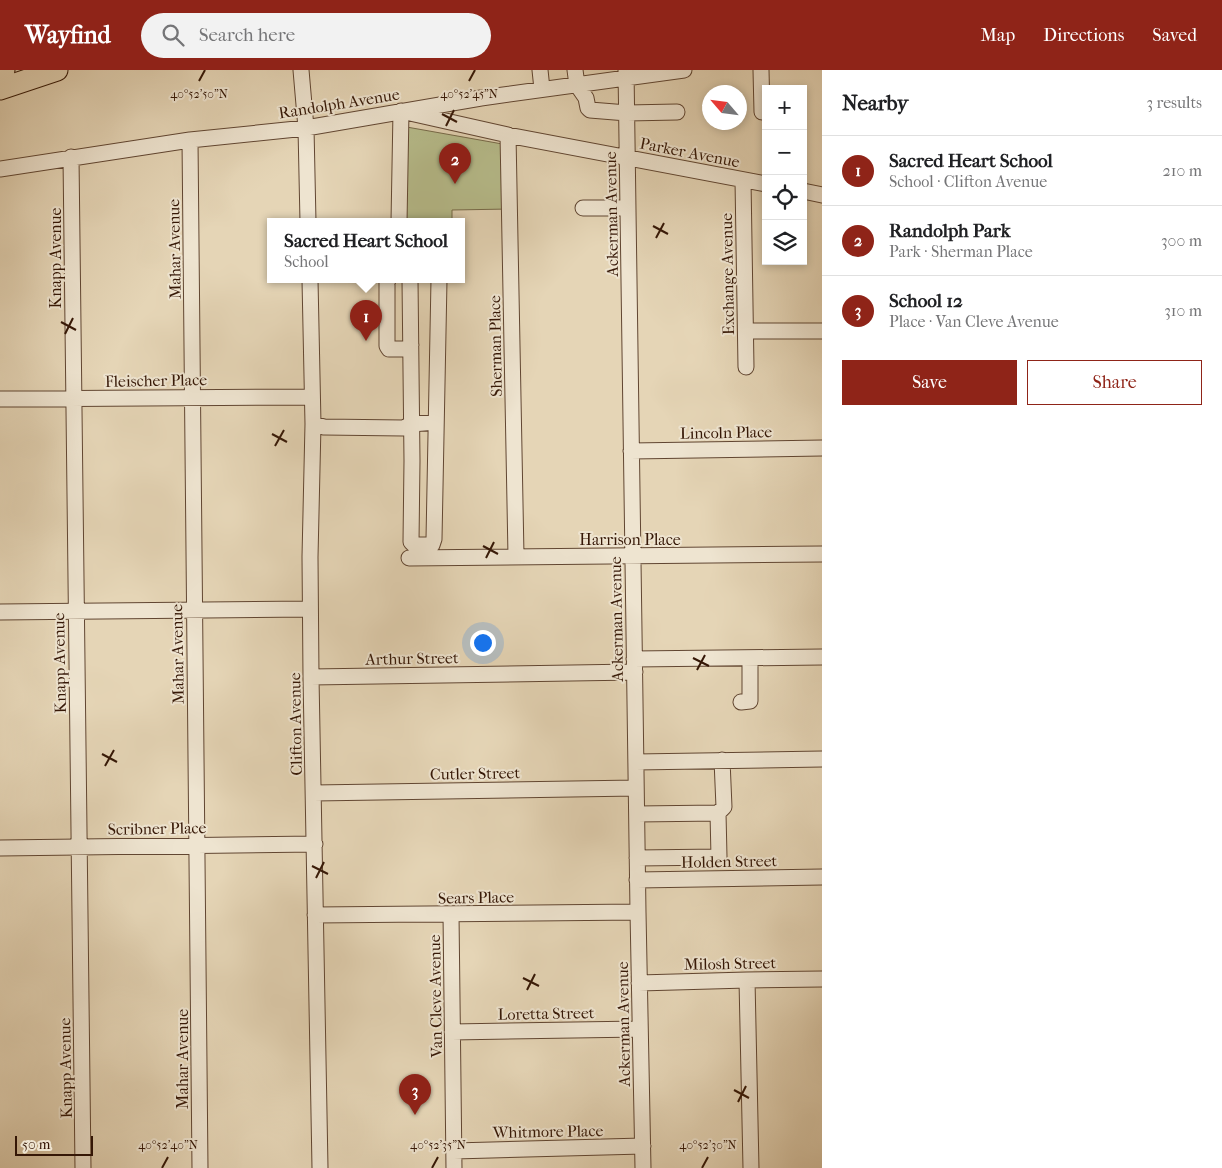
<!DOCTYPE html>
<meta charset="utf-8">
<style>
:root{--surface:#fff;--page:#f2f2f2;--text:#202124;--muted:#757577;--line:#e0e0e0;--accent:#8f2418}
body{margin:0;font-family:"IM FELL French Canon",serif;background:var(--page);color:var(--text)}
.controls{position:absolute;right:15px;top:15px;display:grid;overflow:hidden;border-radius:0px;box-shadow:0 2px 8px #0003}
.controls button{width:45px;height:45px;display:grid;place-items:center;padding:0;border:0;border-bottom:1px solid var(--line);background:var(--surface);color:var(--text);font:25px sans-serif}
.compass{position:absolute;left:702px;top:15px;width:45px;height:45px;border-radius:50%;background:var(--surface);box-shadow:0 2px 8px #0003;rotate:298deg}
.scale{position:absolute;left:15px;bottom:12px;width:78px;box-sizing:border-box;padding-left:5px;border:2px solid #351706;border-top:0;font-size:14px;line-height:18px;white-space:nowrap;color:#351706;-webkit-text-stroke:4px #eee4d0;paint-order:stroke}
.you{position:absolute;left:482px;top:572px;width:18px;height:18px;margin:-12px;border:4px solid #fff;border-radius:50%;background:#1a73e8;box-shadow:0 0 0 8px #1a73e833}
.badge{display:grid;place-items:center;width:32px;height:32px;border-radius:50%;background:var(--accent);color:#fff;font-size:16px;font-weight:700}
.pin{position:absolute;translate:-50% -41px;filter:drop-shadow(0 1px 2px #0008)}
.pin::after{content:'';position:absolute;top:26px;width:18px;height:15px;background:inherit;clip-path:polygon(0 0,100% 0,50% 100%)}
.popup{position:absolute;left:267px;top:148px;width:198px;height:65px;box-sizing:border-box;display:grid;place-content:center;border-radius:0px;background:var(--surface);filter:drop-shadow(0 1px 4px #0005);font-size:16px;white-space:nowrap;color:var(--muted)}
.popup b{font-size:19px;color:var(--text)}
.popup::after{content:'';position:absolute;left:50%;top:100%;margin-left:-10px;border:10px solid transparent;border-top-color:var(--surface)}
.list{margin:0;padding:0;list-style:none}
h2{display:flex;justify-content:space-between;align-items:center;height:65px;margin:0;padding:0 20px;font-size:21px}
h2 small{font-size:16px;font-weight:400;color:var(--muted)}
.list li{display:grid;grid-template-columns:32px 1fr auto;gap:15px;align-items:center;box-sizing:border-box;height:70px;padding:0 20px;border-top:1px solid var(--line)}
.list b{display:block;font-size:19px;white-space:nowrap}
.list p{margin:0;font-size:16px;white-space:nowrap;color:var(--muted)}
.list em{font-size:16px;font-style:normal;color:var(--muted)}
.actions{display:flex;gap:10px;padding:15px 20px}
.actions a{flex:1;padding:11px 0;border:1px solid var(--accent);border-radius:0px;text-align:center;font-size:18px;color:var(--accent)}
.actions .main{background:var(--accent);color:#fff}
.icon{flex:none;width:28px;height:28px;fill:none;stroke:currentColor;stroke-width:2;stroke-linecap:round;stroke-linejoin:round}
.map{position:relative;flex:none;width:822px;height:1098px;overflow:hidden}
header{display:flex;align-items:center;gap:30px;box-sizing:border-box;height:70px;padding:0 25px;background:var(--accent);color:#fff}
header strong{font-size:24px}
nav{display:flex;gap:28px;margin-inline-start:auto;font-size:18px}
.search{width:350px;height:45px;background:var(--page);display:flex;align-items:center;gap:12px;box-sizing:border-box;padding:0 18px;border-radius:28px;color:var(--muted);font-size:19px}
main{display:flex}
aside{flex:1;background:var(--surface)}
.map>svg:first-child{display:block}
.green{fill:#b7bd8c;stroke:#766a49}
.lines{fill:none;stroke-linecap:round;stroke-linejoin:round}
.minor-casing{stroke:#614632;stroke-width:17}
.highway-casing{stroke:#351706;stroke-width:23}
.minor{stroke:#eee4d0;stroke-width:15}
.highway{stroke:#e5d5b6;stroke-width:21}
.ticks{fill:none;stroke:#351706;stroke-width:2}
.labels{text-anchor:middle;stroke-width:4;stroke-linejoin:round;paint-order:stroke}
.street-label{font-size:16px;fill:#351706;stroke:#eee4d0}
.ticks-label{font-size:12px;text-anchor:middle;fill:#351706;stroke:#eee4d0;stroke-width:4;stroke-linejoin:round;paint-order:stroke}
</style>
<header>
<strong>Wayfind</strong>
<div class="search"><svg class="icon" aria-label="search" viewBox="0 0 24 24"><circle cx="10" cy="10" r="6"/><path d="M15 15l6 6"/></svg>Search here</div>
<nav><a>Map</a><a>Directions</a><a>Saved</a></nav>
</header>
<main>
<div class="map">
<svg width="822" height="1098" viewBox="0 0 822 1098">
<rect width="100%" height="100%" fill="#e5d5b6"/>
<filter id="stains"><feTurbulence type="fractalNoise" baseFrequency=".004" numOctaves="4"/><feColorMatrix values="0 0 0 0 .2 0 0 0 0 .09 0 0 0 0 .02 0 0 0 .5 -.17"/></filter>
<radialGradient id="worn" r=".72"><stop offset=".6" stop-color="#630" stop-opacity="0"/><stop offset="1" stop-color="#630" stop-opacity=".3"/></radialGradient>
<path class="green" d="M401 56 508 75 510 139 452 140V152H399Z"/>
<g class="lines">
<g class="minor-casing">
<path id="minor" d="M301 0 306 58 308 152
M540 0 542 19
M575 0 577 15 586 28 588 38 590 40 627 43 677 42
M626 0 638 842 643 1098
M761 0 762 42
M410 43 508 65 766 114
M508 65 516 486
M190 70 200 1098
M71 87 83 1098
M0 99 190 70 306 58 481 28 684 0
M743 110 746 297
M803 121 822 125
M583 138H628
M399 152 401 41
M310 210 313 354 310 487 311 607 320 1098
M388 210 387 213V276L389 279H407L411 275
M410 210 412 391 411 472 414 475H432L434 469 439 210
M746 261H822
M0 329 312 327
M313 354 324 357 403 358 412 354 436 352
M631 381 822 378
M409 488C546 486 684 486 822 484
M0 542 310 539
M634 589 822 587
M311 607 635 602
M741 632 750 631V588
M636 692 822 689
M314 723 636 718
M637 744 718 743 724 737 722 690
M0 778 315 774
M637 788 719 787 718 743
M637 810 822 807
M451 844 454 1098
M315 845 638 842
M747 910 751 1098
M639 913 747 910 822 909
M452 962 640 959
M454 1081 643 1076"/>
</g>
<g class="highway-casing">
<path id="highway" d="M0 1 4 0
M0 19 57 0"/>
</g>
<use href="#minor" class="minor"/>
<use href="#highway" class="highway"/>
</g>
<path class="ticks" d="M199 11 205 0M469 11 475 0M442 44 457 52M446 56 454 40M653 156 668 164M656 168 664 153M61 252 76 260M65 264 73 248M272 364 287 372M275 376 284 360M483 476 498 484M486 488 494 472M693 588 709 596M697 600 705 585M102 684 117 692M105 696 114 680M312 796 328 804M316 808 324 792M523 908 539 916M527 920 535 904M734 1020 749 1028M738 1032 746 1016M162 1098 168 1087M432 1098 438 1087M702 1098 708 1087"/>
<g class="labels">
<g class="street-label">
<text transform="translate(339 33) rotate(-9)" y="6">Randolph Avenue</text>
<text transform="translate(690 82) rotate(11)" y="6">Parker Avenue</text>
<text transform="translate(611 144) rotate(-91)" y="6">Ackerman Avenue</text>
<text transform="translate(174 179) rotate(-91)" y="6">Mahar Avenue</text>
<text transform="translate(55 188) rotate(-90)" y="6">Knapp Avenue</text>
<text transform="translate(727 204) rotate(-91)" y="6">Exchange Avenue</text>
<text transform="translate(495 276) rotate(-91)" y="6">Sherman Place</text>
<text transform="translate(156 310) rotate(-1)" y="6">Fleischer Place</text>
<text transform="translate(726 362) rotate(-1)" y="6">Lincoln Place</text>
<text x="630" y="475">Harrison Place</text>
<text transform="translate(616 549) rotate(-91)" y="6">Ackerman Avenue</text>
<text transform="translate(177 584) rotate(-91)" y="6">Mahar Avenue</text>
<text transform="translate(412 588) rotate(-1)" y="6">Arthur Street</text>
<text transform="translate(59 593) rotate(-91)" y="6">Knapp Avenue</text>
<text transform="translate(295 654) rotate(-91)" y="6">Clifton Avenue</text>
<text transform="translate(475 703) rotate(-1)" y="6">Cutler Street</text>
<text transform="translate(157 758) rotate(-1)" y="6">Scribner Place</text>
<text transform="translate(729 791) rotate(-1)" y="6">Holden Street</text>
<text transform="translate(476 827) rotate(-1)" y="6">Sears Place</text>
<text transform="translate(730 893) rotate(-1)" y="6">Milosh Street</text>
<text transform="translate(435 926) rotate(-91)" y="6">Van Cleve Avenue</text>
<text transform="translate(546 943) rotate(-1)" y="6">Loretta Street</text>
<text transform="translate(623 954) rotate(-91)" y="6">Ackerman Avenue</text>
<text transform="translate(182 989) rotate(-90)" y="6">Mahar Avenue</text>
<text transform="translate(65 998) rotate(-91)" y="6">Knapp Avenue</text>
<text transform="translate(548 1061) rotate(-1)" y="6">Whitmore Place</text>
</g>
</g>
<g class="ticks-label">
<text x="199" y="28">40°52'50"N</text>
<text x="469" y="28">40°52'45"N</text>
<text x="168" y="1079">40°52'40"N</text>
<text x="438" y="1079">40°52'35"N</text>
<text x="708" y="1079">40°52'30"N</text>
</g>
<rect width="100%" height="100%" filter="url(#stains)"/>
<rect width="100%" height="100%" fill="url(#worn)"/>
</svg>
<div class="controls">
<button>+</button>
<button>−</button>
<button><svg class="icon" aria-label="locate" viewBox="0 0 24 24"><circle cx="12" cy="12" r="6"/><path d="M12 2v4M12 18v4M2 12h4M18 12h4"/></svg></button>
<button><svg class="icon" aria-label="layers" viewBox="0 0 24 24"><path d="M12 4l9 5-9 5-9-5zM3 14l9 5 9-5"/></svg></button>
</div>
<svg class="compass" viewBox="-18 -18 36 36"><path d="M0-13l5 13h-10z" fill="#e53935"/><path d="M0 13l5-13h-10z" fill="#757577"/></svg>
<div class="scale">50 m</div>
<div class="you"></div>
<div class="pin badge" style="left:366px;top:271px">1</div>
<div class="popup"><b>Sacred Heart School</b>School</div>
<div class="pin badge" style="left:455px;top:114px">2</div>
<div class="pin badge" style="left:415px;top:1045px">3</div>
</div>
<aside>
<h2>Nearby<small>3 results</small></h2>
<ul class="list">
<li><span class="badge">1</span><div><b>Sacred Heart School</b><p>School · Clifton Avenue</p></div><em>210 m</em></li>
<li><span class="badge">2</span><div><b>Randolph Park</b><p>Park · Sherman Place</p></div><em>300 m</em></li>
<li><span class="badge">3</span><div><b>School 12</b><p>Place · Van Cleve Avenue</p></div><em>310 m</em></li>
</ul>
<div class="actions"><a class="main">Save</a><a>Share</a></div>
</aside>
</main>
